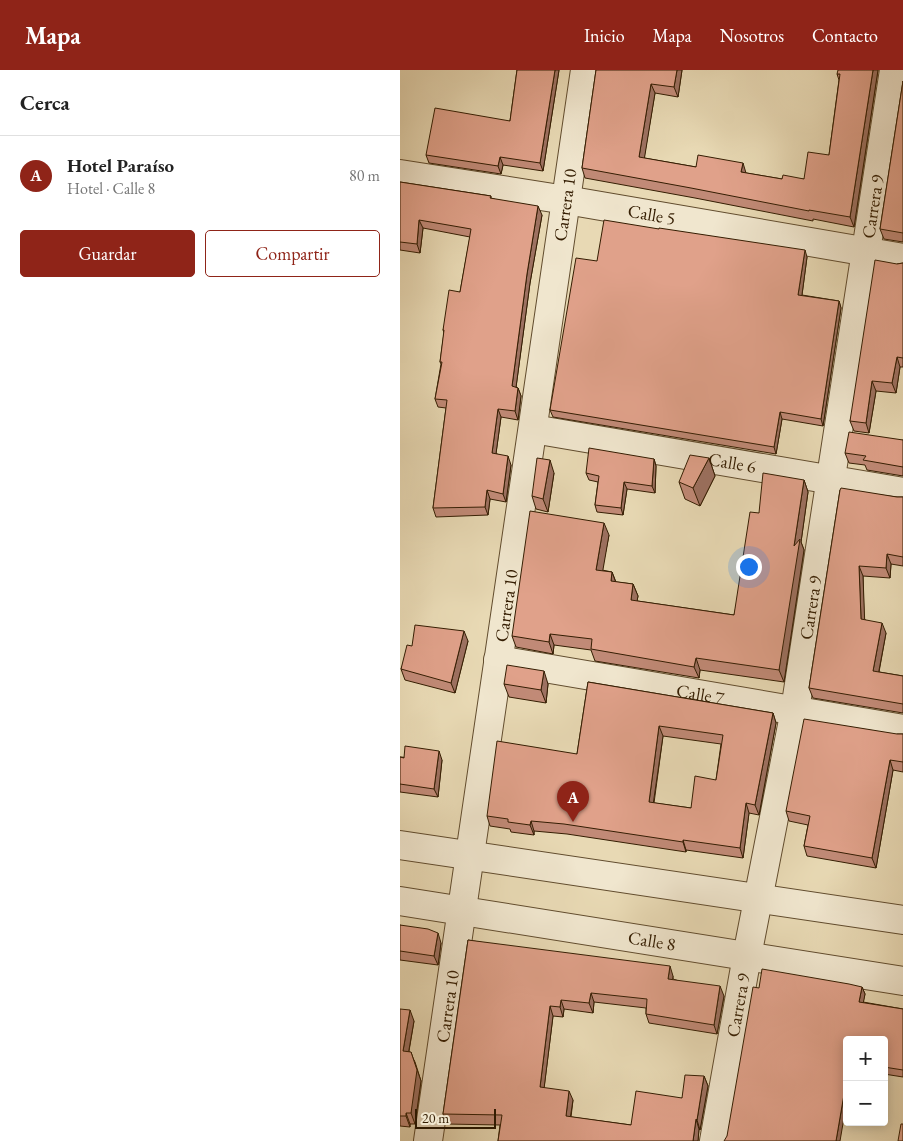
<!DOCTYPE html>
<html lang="es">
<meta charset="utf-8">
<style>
:root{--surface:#fff;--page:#f2f2f2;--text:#222;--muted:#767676;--line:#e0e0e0;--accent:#8f2418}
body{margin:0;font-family:"EB Garamond",serif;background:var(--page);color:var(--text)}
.controls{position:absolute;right:15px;bottom:15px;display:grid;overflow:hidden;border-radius:5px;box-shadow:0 2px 12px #0003}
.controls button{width:45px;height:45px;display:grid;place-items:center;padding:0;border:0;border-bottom:1px solid var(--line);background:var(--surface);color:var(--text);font:25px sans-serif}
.scale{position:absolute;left:15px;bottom:12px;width:81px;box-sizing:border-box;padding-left:5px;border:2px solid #341d02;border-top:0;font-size:14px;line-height:18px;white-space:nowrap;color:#341d02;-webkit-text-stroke:4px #f0e6ce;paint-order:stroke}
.you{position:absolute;left:348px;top:496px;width:18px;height:18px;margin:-12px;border:4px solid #fff;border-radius:50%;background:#1a73e8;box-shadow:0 0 0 8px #1a73e833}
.badge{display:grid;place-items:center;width:32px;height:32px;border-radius:50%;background:var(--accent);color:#fff;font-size:16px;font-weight:700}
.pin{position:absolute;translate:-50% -41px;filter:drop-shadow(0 1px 2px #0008)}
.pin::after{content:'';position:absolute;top:26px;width:18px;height:15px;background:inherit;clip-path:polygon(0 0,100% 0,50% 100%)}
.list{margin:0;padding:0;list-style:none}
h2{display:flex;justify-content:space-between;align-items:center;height:65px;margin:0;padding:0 20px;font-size:21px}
h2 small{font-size:16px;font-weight:400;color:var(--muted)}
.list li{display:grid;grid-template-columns:32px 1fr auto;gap:15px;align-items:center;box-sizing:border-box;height:80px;padding:0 20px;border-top:1px solid var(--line)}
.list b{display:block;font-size:19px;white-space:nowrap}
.list p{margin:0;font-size:16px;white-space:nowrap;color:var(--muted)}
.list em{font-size:16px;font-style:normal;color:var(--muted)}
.actions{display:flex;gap:10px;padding:15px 20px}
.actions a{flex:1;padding:11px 0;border:1px solid var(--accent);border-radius:5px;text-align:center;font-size:18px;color:var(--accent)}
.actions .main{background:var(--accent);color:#fff}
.map{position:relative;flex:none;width:503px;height:1071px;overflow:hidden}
header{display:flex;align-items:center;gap:30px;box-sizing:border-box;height:70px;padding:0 25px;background:var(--accent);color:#fff}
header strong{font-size:24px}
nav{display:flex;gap:28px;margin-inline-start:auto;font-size:18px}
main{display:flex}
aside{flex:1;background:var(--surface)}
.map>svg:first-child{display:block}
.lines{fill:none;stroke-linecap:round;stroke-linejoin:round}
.minor-casing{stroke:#614c2e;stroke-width:30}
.minor{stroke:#f0e6ce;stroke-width:28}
.wall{fill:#c18a77;stroke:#341d02;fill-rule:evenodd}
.shaded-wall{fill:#9d7161;stroke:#341d02}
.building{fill:#e0a18a;stroke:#341d02;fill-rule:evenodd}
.labels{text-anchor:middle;stroke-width:4;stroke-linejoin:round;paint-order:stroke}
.street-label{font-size:18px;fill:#341d02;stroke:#f0e6ce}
</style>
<header>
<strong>Mapa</strong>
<nav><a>Inicio</a><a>Mapa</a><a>Nosotros</a><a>Contacto</a></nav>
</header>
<main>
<aside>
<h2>Cerca<small></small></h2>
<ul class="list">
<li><span class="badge">A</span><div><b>Hotel Paraíso</b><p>Hotel · Calle 8</p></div><em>80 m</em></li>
</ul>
<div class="actions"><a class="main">Guardar</a><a>Compartir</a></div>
</aside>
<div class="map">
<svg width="503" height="1071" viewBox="0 0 503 1071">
<rect width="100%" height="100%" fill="#e8d9b4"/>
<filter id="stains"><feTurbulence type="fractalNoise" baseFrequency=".004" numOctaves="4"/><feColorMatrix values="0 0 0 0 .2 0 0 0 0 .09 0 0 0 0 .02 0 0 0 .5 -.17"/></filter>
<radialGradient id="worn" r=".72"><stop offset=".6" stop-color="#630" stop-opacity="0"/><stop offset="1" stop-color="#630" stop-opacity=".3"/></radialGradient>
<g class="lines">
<g class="minor-casing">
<g id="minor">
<path id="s1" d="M0 104 166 130 503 188"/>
<path id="s2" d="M133 359 503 422"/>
<path id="s3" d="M98 590 503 659"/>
<path d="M0 775 503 850"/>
<path id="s4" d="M0 831 503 911"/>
<path id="s5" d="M28 1071 185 0"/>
<path id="s6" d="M314 1071 347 886 395 640 494 0"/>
</g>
</g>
<use href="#minor" class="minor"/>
</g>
<path class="wall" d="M117 0H159L143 101 103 95 101 104 29 93 26 85 110 51Z
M196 0H282L278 27 255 23 244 88 296 97 346 103 382 109H404L429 85 439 10 437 4 478 0 454 157 413 149V151L295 128 185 108 182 98Z
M503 11V172L484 169 480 159Z
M0 112 91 126V128L142 145 130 213 116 317 118 318 121 326 118 350 101 347 96 383 111 395 106 432 90 429 88 445 36 447 33 438 46 338 38 337 35 329 41 294 40 292 44 263 43 260 60 222 70 167 23 158 20 183 0 180Z
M407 187 402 225 439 231 441 238 423 356 382 349 376 384 153 347 150 340 197 191Z
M503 193V297H500L496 323 476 321 469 363 454 361 450 351 497 194Z
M503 370V406L467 400 465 395 449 393 445 383Z
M309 388 315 406 300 436 285 429 279 412Z
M254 389 256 396 255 423 227 419 223 445 197 442 195 435 198 412 189 410 186 403Z
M154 403 148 442 136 439 132 426Z
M404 410 408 422 401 472 404 480 384 612 300 600 299 608 195 591 191 580 154 575 153 584 116 577 112 566 209 465 202 500 212 502 216 512 233 514 238 526 237 531 334 545 359 443Z
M440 420 497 427H503V496L491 494 490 508 463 506 464 549 486 563 479 602 503 606V643L413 628 409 618Z
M68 571 55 623 5 610 1 599 12 576Z
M188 612 373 643 376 653 359 745 349 743 343 788 286 780V782L167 764 134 761V765L111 762 110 759 90 756 87 746 177 684ZM263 666 321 674 316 710 291 738 254 733Z
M104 614H148L146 633 109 627Z
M497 664H503V702L493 700 476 798 407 786 404 776 408 755 389 751 386 741Z
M0 687 42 690 38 727 0 722Z
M0 855 41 873 38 895 0 890Z
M68 870 273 906V909L324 926 317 964 249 953 246 944V938L194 932 193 943 164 939 163 947 153 946 144 1018 173 1030 171 1047 231 1055 282 1028 304 1006 308 1016 300 1060 299 1059 298 1071H98L100 1055 46 1054 43 1044Z
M462 917 465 924 463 932 503 939V1007L484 1004V970L327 1066Z
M0 939 14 951 9 981 15 992 21 1011 15 1054H10V1057L0 1056Z"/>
<path class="shaded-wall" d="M155 0H159L143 101 140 93Z
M277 0H282L278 27 274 17Z
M473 0H478L454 157 450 147Z
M251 14 255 23 243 97 239 87Z
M100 87 103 95 101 104 98 96Z
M343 93 346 103 341 102Z
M138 136 142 145 130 213 115 325 112 316 127 204Z
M19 150 23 158 20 183 17 174Z
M405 180 407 187 401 232 398 225Z
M439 231 441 238 423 356 421 349Z
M497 287 500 297 496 323 492 313Z
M472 311 476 321 469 363 466 353Z
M118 318 121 326 118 350 115 341Z
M98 339 101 347 95 391 92 383Z
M380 342 382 349 376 384 374 377Z
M108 386 111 395 106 432 103 424Z
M309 388 315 406 300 436 293 418Z
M254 389 256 396 255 423 252 416Z
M150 390 154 403 148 442 143 429Z
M404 410 408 422 401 472 404 480 384 612 379 600 394 476Z
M224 412 227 419 223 445 221 438Z
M87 420 90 429 88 445 85 437Z
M204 453 209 465 201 511 196 500Z
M487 484 491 494 490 508 486 498Z
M459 496 463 506 465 559 461 549Z
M212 502 216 513 211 511Z
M233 514 238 526 235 542 231 530Z
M482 553 486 563 477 611 473 601Z
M64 561 68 571 55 623 51 613Z
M150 564 154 575 153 584 149 572Z
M296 588 300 600 299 608 294 597Z
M144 601 148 614 146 633 141 620Z
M373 643 376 653 359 745 355 735Z
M259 656 263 666 252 742 249 732Z
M39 681 42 690 38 727 34 719Z
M490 690 493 700 476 798 472 788Z
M346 733 349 743 343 788 340 778Z
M131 751 134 761V765L130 755Z
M283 770 286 780V782L283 772Z
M38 863 41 873 38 895 34 886Z
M270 896 273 906 272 918 268 909Z
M320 916 324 926 317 964 314 955Z
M462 917 465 924 462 940 459 932Z
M191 923 194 932 193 943 189 933Z
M161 930 164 939 163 947 160 937Z
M150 936 153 946 143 1027 140 1017Z
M10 940 14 951 7 991 3 981Z
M11 982 21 1011 15 1054 11 1043Z
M304 1006 308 1016 300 1060 297 1050Z
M447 1007V1030L440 1071H436Z
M169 1021 173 1030 169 1056 166 1046Z
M6 1043 10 1054V1057L6 1046Z
M296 1049 299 1059 298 1071H293Z"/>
<path class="building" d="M117 0H155L140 93 100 87 98 96 26 85 35 38 110 51Z
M196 0H277L274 17 251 14 239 87 296 97 298 85 343 93 341 102 382 109 383 105 404 109 408 82 429 85 440 4H437L438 0H473L450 147 409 140V141L291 118 182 98Z
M503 11V163L480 159Z
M0 112 91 126 90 128 138 136 127 204 112 316 118 318 115 341 98 339 92 383 108 386 103 424 87 420 85 437 33 438 47 330 35 329 42 292H40L44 260H43L49 220 60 222 71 159 19 150 17 174 0 172Z
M204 150 259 159V158L405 180 398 225 439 231 421 349 380 342 374 377 150 340 176 188 197 191Z
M475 190 497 194 503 193V288L497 287 492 313 472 311 466 353 450 351Z
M449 362 503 370V397L463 390 466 386 445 383Z
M189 378 254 389 252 416 224 412 221 438 195 435 199 406 186 403Z
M290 385 309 388 293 418 279 412Z
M137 388 150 390 143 429 132 426Z
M363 403 404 410 394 476 400 469 379 600 296 588 294 597 191 579 192 569 150 564 149 572 112 566 130 441 204 453 196 500 212 502 211 511 233 514 231 530 334 545 350 442 359 443Z
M441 418 497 427H503V487L487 484 486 498 459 496 461 549 482 553 473 601 503 606V634L409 618 440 420Z
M15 555 64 561 51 613 1 599 7 575 12 576Z
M107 595 144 601 141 620 104 614Z
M188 612 373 643 355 735 346 733 340 778 283 770V772L164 754 131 751 130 755 108 752V749L87 746 97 671 177 684ZM259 656 323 665 316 710 295 706 291 738 249 732Z
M404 649 497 664H503V692L490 690 472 788 404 776 410 746 386 741Z
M5 676 39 681 34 719 0 714V687L4 688Z
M0 855 28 859 38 863 34 886 0 881Z
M68 870 270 896 268 909 320 916 314 955 246 944 247 929 191 923 189 933 161 930 160 937 150 936 140 1017 169 1021 166 1046 231 1055 236 1021 282 1028 285 1005 304 1006 297 1050 296 1049 293 1071H98L102 1045 43 1044Z
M362 899 449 914 462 917 459 932 503 939V1000L484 997V970H447V1007L436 1071H324L327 1066 353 917 359 918Z
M0 939 10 940 3 981 11 982 17 1000 11 1043H6V1046H0Z
M501 1054H503V1071H498Z"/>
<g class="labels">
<g class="street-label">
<text dy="6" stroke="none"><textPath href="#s5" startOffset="946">Carrera 10</textPath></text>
<text dy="6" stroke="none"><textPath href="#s6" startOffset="948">Carrera 9</textPath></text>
<text dy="6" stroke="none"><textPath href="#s1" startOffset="255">Calle 5</textPath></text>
<text dy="6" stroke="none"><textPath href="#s2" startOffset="202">Calle 6</textPath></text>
<text dy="6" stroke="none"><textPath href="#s5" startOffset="541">Carrera 10</textPath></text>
<text dy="6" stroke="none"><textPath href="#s6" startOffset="542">Carrera 9</textPath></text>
<text dy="6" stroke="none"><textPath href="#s3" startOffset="205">Calle 7</textPath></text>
<text dy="6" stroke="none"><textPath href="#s4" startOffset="255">Calle 8</textPath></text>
<text dy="6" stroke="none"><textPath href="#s6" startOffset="138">Carrera 9</textPath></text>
<text dy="6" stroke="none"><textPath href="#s5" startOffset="136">Carrera 10</textPath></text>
</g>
</g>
<rect width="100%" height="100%" filter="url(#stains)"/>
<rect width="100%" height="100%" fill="url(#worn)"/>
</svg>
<div class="controls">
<button>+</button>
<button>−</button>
</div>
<div class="scale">20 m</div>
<div class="you"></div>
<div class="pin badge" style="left:173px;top:752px">A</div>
</div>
</main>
